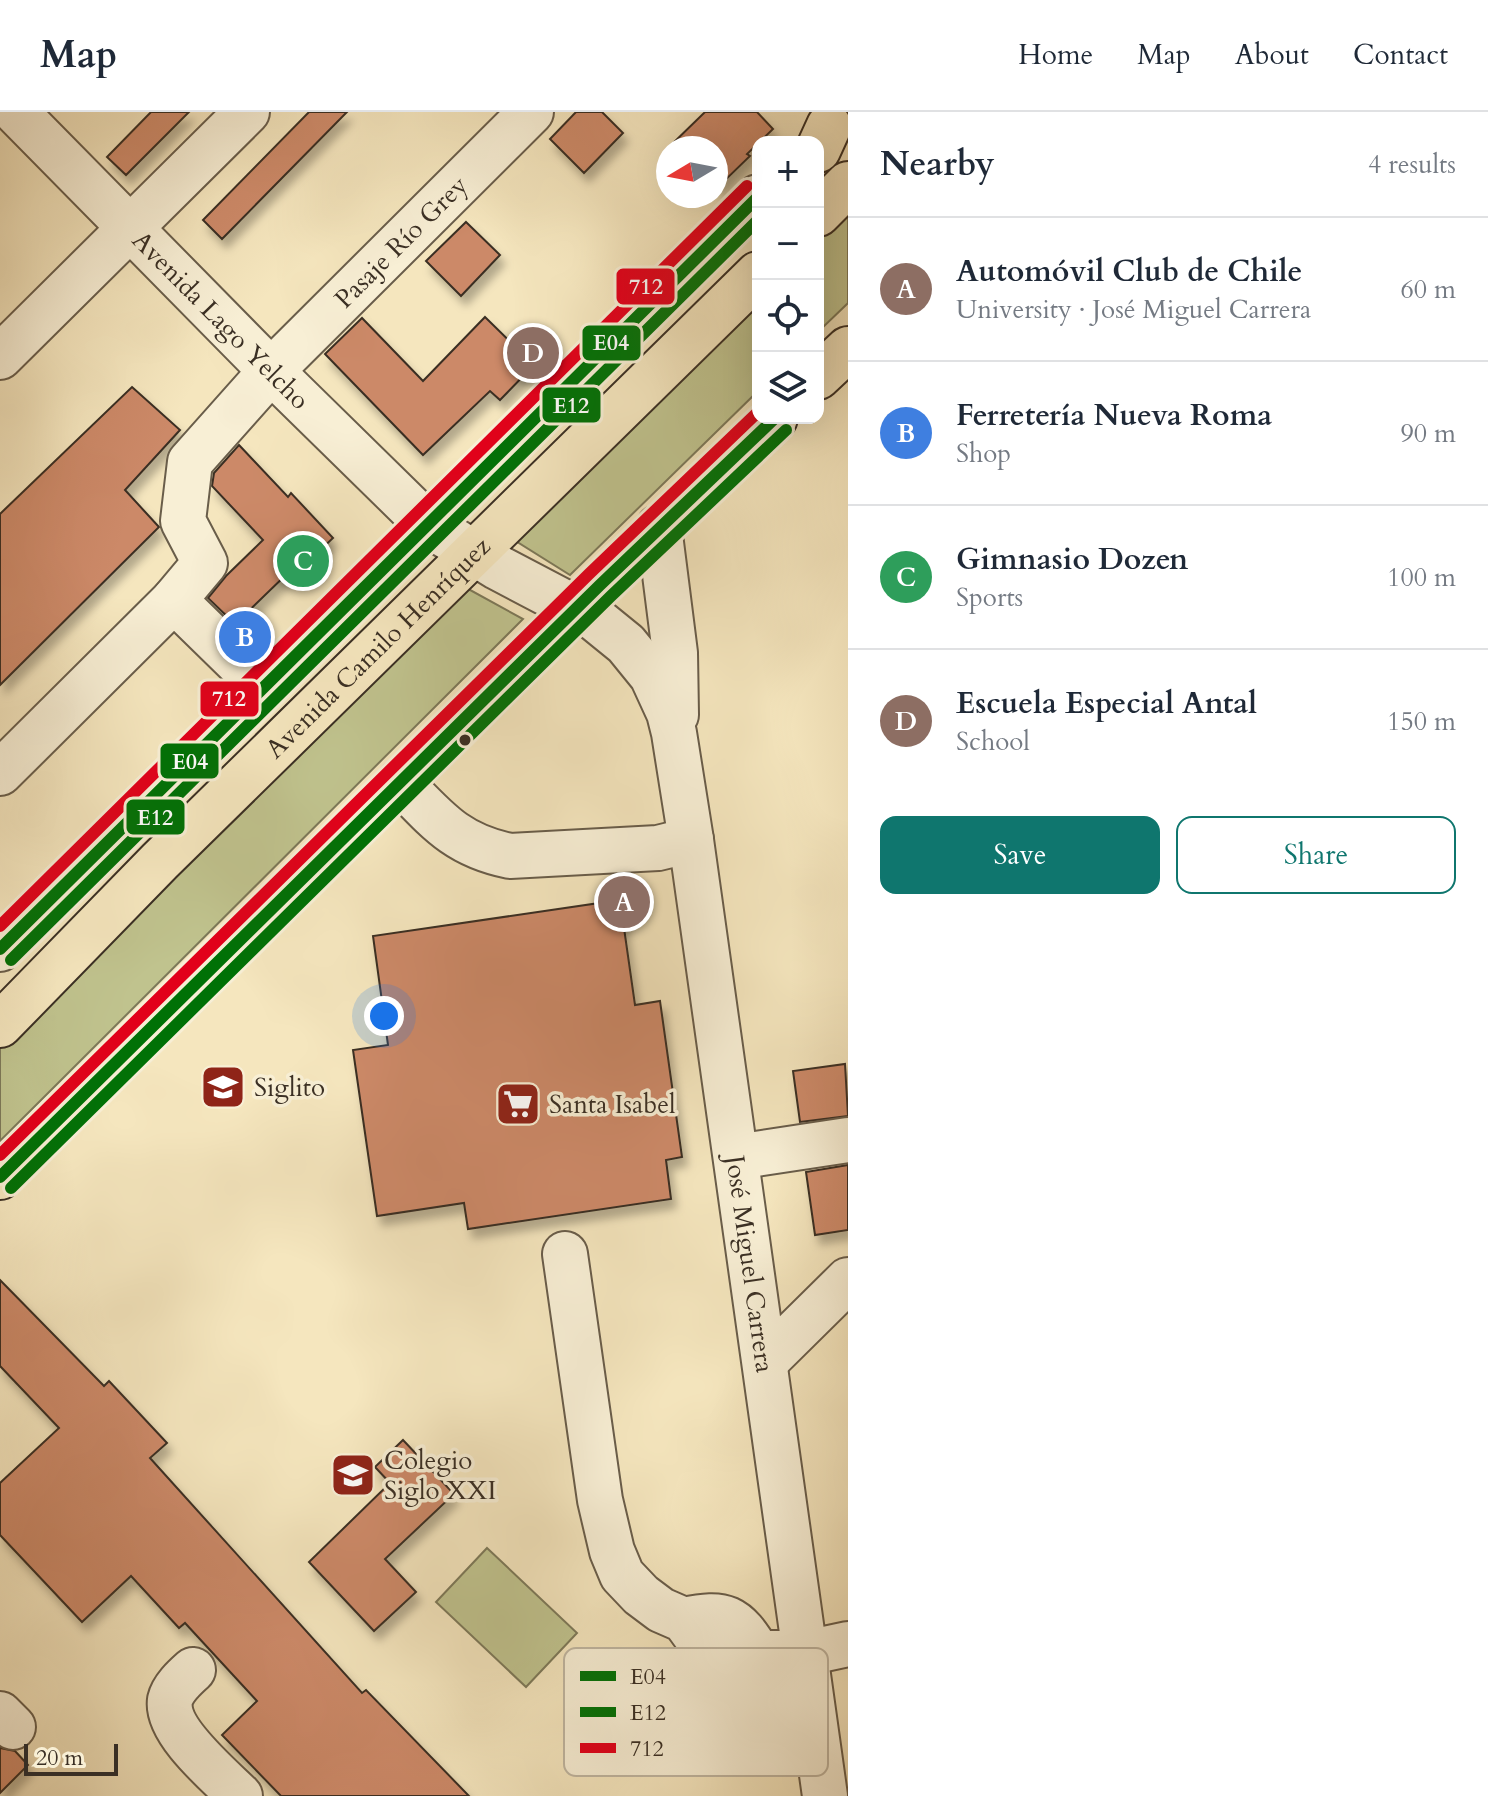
<!DOCTYPE html>
<meta charset="utf-8">
<style>
:root{--surface:#fff;--page:#f2f2f3;--text:#1f2937;--muted:#747a83;--line:#e0e1e3;--accent:#0f766e}
body{margin:0;font-family:Cardo,serif;background:var(--page);color:var(--text)}
.controls{position:absolute;right:24px;top:24px;display:grid;overflow:hidden;border-radius:16px;box-shadow:0 8px 32px #0002}
.controls button{width:72px;height:72px;display:grid;place-items:center;padding:0;border:0;border-bottom:2px solid var(--line);background:var(--surface);color:var(--text);font:40px sans-serif}
.compass{position:absolute;left:656px;top:24px;width:72px;height:72px;border-radius:50%;background:var(--surface);box-shadow:0 8px 32px #0002;rotate:260deg}
.scale{position:absolute;left:24px;bottom:20px;width:94px;box-sizing:border-box;padding-left:8px;border:4px solid #3a2f24;border-top:0;font-size:22px;line-height:28px;white-space:nowrap;color:#3a2f24;-webkit-text-stroke:6px #f8efd5;paint-order:stroke}
.you{position:absolute;left:384px;top:904px;width:28px;height:28px;margin:-20px;border:6px solid #fff;border-radius:50%;background:#1a73e8;box-shadow:0 0 0 12px #1a73e833}
.badge{display:grid;place-items:center;width:52px;height:52px;border-radius:50%;background:var(--accent);color:#fff;font-size:26px;font-weight:700}
.pin{position:absolute;translate:-50% -50%;border:4px solid #fff;box-shadow:0 2px 8px #0006}
.list{margin:0;padding:0;list-style:none}
h2{display:flex;justify-content:space-between;align-items:center;height:104px;margin:0;padding:0 32px;font-size:34px}
h2 small{font-size:26px;font-weight:400;color:var(--muted)}
.list li{display:grid;grid-template-columns:52px 1fr auto;gap:24px;align-items:center;box-sizing:border-box;height:144px;padding:0 32px;border-top:2px solid var(--line)}
.list b{display:block;font-size:30px;white-space:nowrap}
.list p{margin:0;font-size:26px;white-space:nowrap;color:var(--muted)}
.list em{font-size:26px;font-style:normal;color:var(--muted)}
.actions{display:flex;gap:16px;padding:24px 32px}
.actions a{flex:1;padding:18px 0;border:2px solid var(--accent);border-radius:16px;text-align:center;font-size:28px;color:var(--accent)}
.actions .main{background:var(--accent);color:#fff}
.icon{flex:none;width:44px;height:44px;fill:none;stroke:currentColor;stroke-width:2;stroke-linecap:round;stroke-linejoin:round}
.map{position:relative;flex:none;width:848px;height:1684px;overflow:hidden}
header{display:flex;align-items:center;gap:48px;box-sizing:border-box;height:112px;padding:0 40px;background:var(--surface);border-bottom:2px solid var(--line)}
header strong{font-size:38px}
nav{display:flex;gap:44px;margin-inline-start:auto;font-size:28px}
main{display:flex}
aside{flex:1;background:var(--surface)}
.map>svg:first-child{display:block}
.green{fill:#c0c38e;stroke:#7d7959;stroke-width:2}
.building{fill:#cc8968;stroke:#3a2f24;stroke-width:2;filter:url(#shadow)}
.lines{fill:none;stroke-linecap:round;stroke-linejoin:round}
.minor-casing{stroke:#695d4a;stroke-width:48}
.major-casing{stroke:#3a2f24;stroke-width:48}
.minor{stroke:#f8efd5;stroke-width:44}
.major{stroke:#f5e6be;stroke-width:44}
.bus-1-casing{stroke:#f8efd5;stroke-width:18}
.bus-2-casing{stroke:#f8efd5;stroke-width:18}
.bus-3-casing{stroke:#f8efd5;stroke-width:18}
.bus-1{stroke:#007106;stroke-width:12}
.bus-2{stroke:#007106;stroke-width:12}
.bus-3{stroke:#e2001a;stroke-width:12}
.bus-dot{fill:#3a2f24;stroke:#f8efd5;stroke-width:3}
.labels{text-anchor:middle;stroke-width:7;stroke-linejoin:round;paint-order:stroke}
.street-label{font-size:26px;fill:#3a2f24;stroke:#f8efd5}
.poi-label{font-size:26px;fill:#3a2f24;stroke:#f8efd5;text-anchor:start}
.key{fill:#f8efd5;stroke:#bfb5a0;stroke-width:2}
.key-label{font-size:22px;fill:#3a2f24}
.line-badge{stroke:#f8efd5;stroke-width:3}
.badge-label{font-size:22px;text-anchor:middle;font-weight:bold;fill:#fff}
</style>
<header>
<strong>Map</strong>
<nav><a>Home</a><a>Map</a><a>About</a><a>Contact</a></nav>
</header>
<main>
<div class="map">
<svg width="848" height="1684" viewBox="0 0 848 1684">
<defs>
<filter id="shadow"><feDropShadow dx="5" dy="9" stdDeviation="4" flood-color="#0004"/></filter>
</defs>
<rect width="100%" height="100%" fill="#f5e6be"/>
<filter id="stains"><feTurbulence type="fractalNoise" baseFrequency=".0025" numOctaves="4"/><feColorMatrix values="0 0 0 0 .2 0 0 0 0 .09 0 0 0 0 .02 0 0 0 .5 -.17"/></filter>
<radialGradient id="worn" r=".72"><stop offset=".6" stop-color="#630" stop-opacity="0"/><stop offset="1" stop-color="#630" stop-opacity=".3"/></radialGradient>
<path class="green" d="M848 93V191L818 220V122Z
M758 182V279L570 463 511 426Z
M461 473 523 507 0 1029V936Z
M487 1436 577 1521 526 1575 436 1490Z"/>
<path class="building" d="M151 0H189L126 63 107 45Z
M309 0H347L222 127 203 108Z
M576 0H602L623 21 584 61 550 27Z
M705 0H757L773 17 747 42 750 44 716 77V36H668Z
M466 110 500 143 461 184 426 149Z
M485 205 534 253 500 288 490 279 423 343 325 242 362 206 423 269Z
M132 275 180 318 125 378 159 415 0 573V402Z
M239 333 288 385 291 381 333 426 295 462 291 458 235 512 208 486 226 464 263 428 212 374 214 361Z
M620 788 635 893 660 889 682 1045 666 1048 671 1087 468 1117 464 1091 377 1104 353 938 388 933 373 824Z
M845 952 848 1004 800 1010 793 959Z
M848 1053V1118L815 1123 806 1060Z
M0 1168 104 1274 109 1269 167 1331 150 1346 362 1581 366 1578 469 1684H281L222 1623 257 1589 185 1511 179 1516 131 1464 82 1510 0 1423V1371L59 1316 0 1254Z
M403 1328 454 1382 385 1447 416 1480 374 1519 309 1450 390 1371 375 1355Z
M0 1636 15 1639 28 1653 0 1681Z"/>
<g class="lines">
<g class="minor-casing">
<g id="minor">
<path id="s1" d="M16 0 271 259 427 412 497 455 594 506 626 532 652 564 669 601 674 621 691 728 825 1684"/>
<path d="M0 245 247 0"/>
<path d="M659 415 675 541 676 603"/>
<path id="s2" d="M174 488 205 451 183 409 190 350 271 259 531 0"/>
<path d="M0 661 174 488 263 575"/>
<path d="M400 670C437 708 456 733 510 744L658 736 691 728"/>
<path d="M0 837 758 85"/>
<path d="M736 1045 848 1028"/>
<path d="M565 1142 600 1388 612 1439 622 1463 641 1483 661 1498 684 1508 700 1530 728 1544 758 1541H806L848 1532"/>
<path d="M765 1250 848 1168"/>
<path d="M684 1508C725 1499 736 1504 758 1541"/>
<path d="M193 1558C184 1566 173 1576 170 1588 165 1619 220 1664 240 1684"/>
<path d="M0 1602 13 1615"/>
</g>
</g>
<g class="major-casing">
<g id="major">
<path d="M818 38 829 14"/>
<path d="M818 102 848 72"/>
<path d="M818 265 848 237"/>
<path id="s3" d="M0 913 160 749 758 162"/>
<path d="M0 1065 600 473 775 306"/>
</g>
</g>
<use href="#minor" class="minor"/>
<use href="#major" class="major"/>
<g class="bus-1-casing">
<path id="bus-1" d="M0 837 758 85
M0 1065 600 473 775 306"/>
</g>
<g class="bus-2-casing">
<path id="bus-2" d="M11 848 758 108
M11 1076 611 484 786 318"/>
</g>
<g class="bus-3-casing">
<path id="bus-3" d="M0 814 747 74
M0 1043 589 462 758 300"/>
</g>
<use href="#bus-1" class="bus-1"/>
<use href="#bus-2" class="bus-2"/>
<use href="#bus-3" class="bus-3"/>
</g>
<defs>
<g id="school-square" transform="scale(2.3)"><rect x="-9" y="-9" width="18" height="18" rx="4" fill="#8f2418" stroke="#f8efd5"/><path d="M0-5L7-2L0 1L-7-2ZM-4 1L0 2.5L4 1V4Q0 6-4 4Z" fill="#fff"/></g>
<g id="supermarket-square" transform="scale(2.3)"><rect x="-9" y="-9" width="18" height="18" rx="4" fill="#8f2418" stroke="#f8efd5"/><path d="M-6-5.5h2.5l.6 2H6L4.5 2H-2.5L-4.4-4H-6ZM-1.5 3.2a1.3 1.3 0 1 0 .1 0ZM3 3.2a1.3 1.3 0 1 0 .1 0Z" fill="#fff"/></g>
</defs>
<g fill-rule="evenodd">
<use href="#school-square" x="223" y="975"/>
<use href="#supermarket-square" x="518" y="992"/>
<use href="#school-square" x="353" y="1363"/>
</g>
<circle class="bus-dot" cx="465" cy="628" r="7"/>
<g class="labels">
<g class="street-label">
<text dy="9" stroke="none"><textPath href="#s2" startOffset="460">Pasaje Río Grey</textPath></text>
<text dy="9" stroke="none"><textPath href="#s1" startOffset="292">Avenida Lago Yelcho</textPath></text>
<text dy="9" stroke="none"><textPath href="#s3" startOffset="534">Avenida Camilo Henríquez</textPath></text>
<text dy="9" stroke="none"><textPath href="#s1" startOffset="1454">José Miguel Carrera</textPath></text>
</g>
<g class="poi-label">
<text x="254" y="984">Siglito</text>
<text x="549" y="1001">Santa Isabel</text>
<text x="384" y="1357">Colegio<tspan x="384" dy="30">Siglo XXI</tspan></text>
</g>
</g>
<rect x="564" y="1536" width="264" height="128" rx="12" class="key"/>
<rect x="580" y="1559" width="36" height="10" fill="#007106"/>
<rect x="580" y="1595" width="36" height="10" fill="#007106"/>
<rect x="580" y="1631" width="36" height="10" fill="#e2001a"/>
<g class="key-label">
<text x="630" y="1572">E04</text>
<text x="630" y="1608">E12</text>
<text x="630" y="1644">712</text>
</g>
<g class="line-badge">
<rect x="615" y="155" width="61" height="39" rx="8" fill="#e2001a"/>
<rect x="581" y="212" width="61" height="38" rx="8" fill="#007106"/>
<rect x="541" y="274" width="61" height="38" rx="8" fill="#007106"/>
<rect x="199" y="568" width="61" height="38" rx="8" fill="#e2001a"/>
<rect x="159" y="630" width="61" height="38" rx="8" fill="#007106"/>
<rect x="125" y="686" width="61" height="38" rx="8" fill="#007106"/>
</g>
<g class="badge-label">
<text x="646" y="182">712</text>
<text x="611" y="238">E04</text>
<text x="571" y="301">E12</text>
<text x="229" y="594">712</text>
<text x="190" y="657">E04</text>
<text x="155" y="713">E12</text>
</g>
<rect width="100%" height="100%" filter="url(#stains)"/>
<rect width="100%" height="100%" fill="url(#worn)"/>
</svg>
<div class="controls">
<button>+</button>
<button>−</button>
<button><svg class="icon" aria-label="locate" viewBox="0 0 24 24"><circle cx="12" cy="12" r="6"/><path d="M12 2v4M12 18v4M2 12h4M18 12h4"/></svg></button>
<button><svg class="icon" aria-label="layers" viewBox="0 0 24 24"><path d="M12 4l9 5-9 5-9-5zM3 14l9 5 9-5"/></svg></button>
</div>
<svg class="compass" viewBox="-18 -18 36 36"><path d="M0-13l5 13h-10z" fill="#e53935"/><path d="M0 13l5-13h-10z" fill="#747a83"/></svg>
<div class="scale">20 m</div>
<div class="you"></div>
<div class="pin badge" style="left:624px;top:790px;background:#8d6e63">A</div>
<div class="pin badge" style="left:245px;top:525px;background:#3f7fe0">B</div>
<div class="pin badge" style="left:303px;top:449px;background:#2e9e5b">C</div>
<div class="pin badge" style="left:533px;top:241px;background:#8d6e63">D</div>
</div>
<aside>
<h2>Nearby<small>4 results</small></h2>
<ul class="list">
<li><span class="badge" style="background:#8d6e63">A</span><div><b>Automóvil Club de Chile</b><p>University · José Miguel Carrera</p></div><em>60 m</em></li>
<li><span class="badge" style="background:#3f7fe0">B</span><div><b>Ferretería Nueva Roma</b><p>Shop</p></div><em>90 m</em></li>
<li><span class="badge" style="background:#2e9e5b">C</span><div><b>Gimnasio Dozen</b><p>Sports</p></div><em>100 m</em></li>
<li><span class="badge" style="background:#8d6e63">D</span><div><b>Escuela Especial Antal</b><p>School</p></div><em>150 m</em></li>
</ul>
<div class="actions"><a class="main">Save</a><a>Share</a></div>
</aside>
</main>
